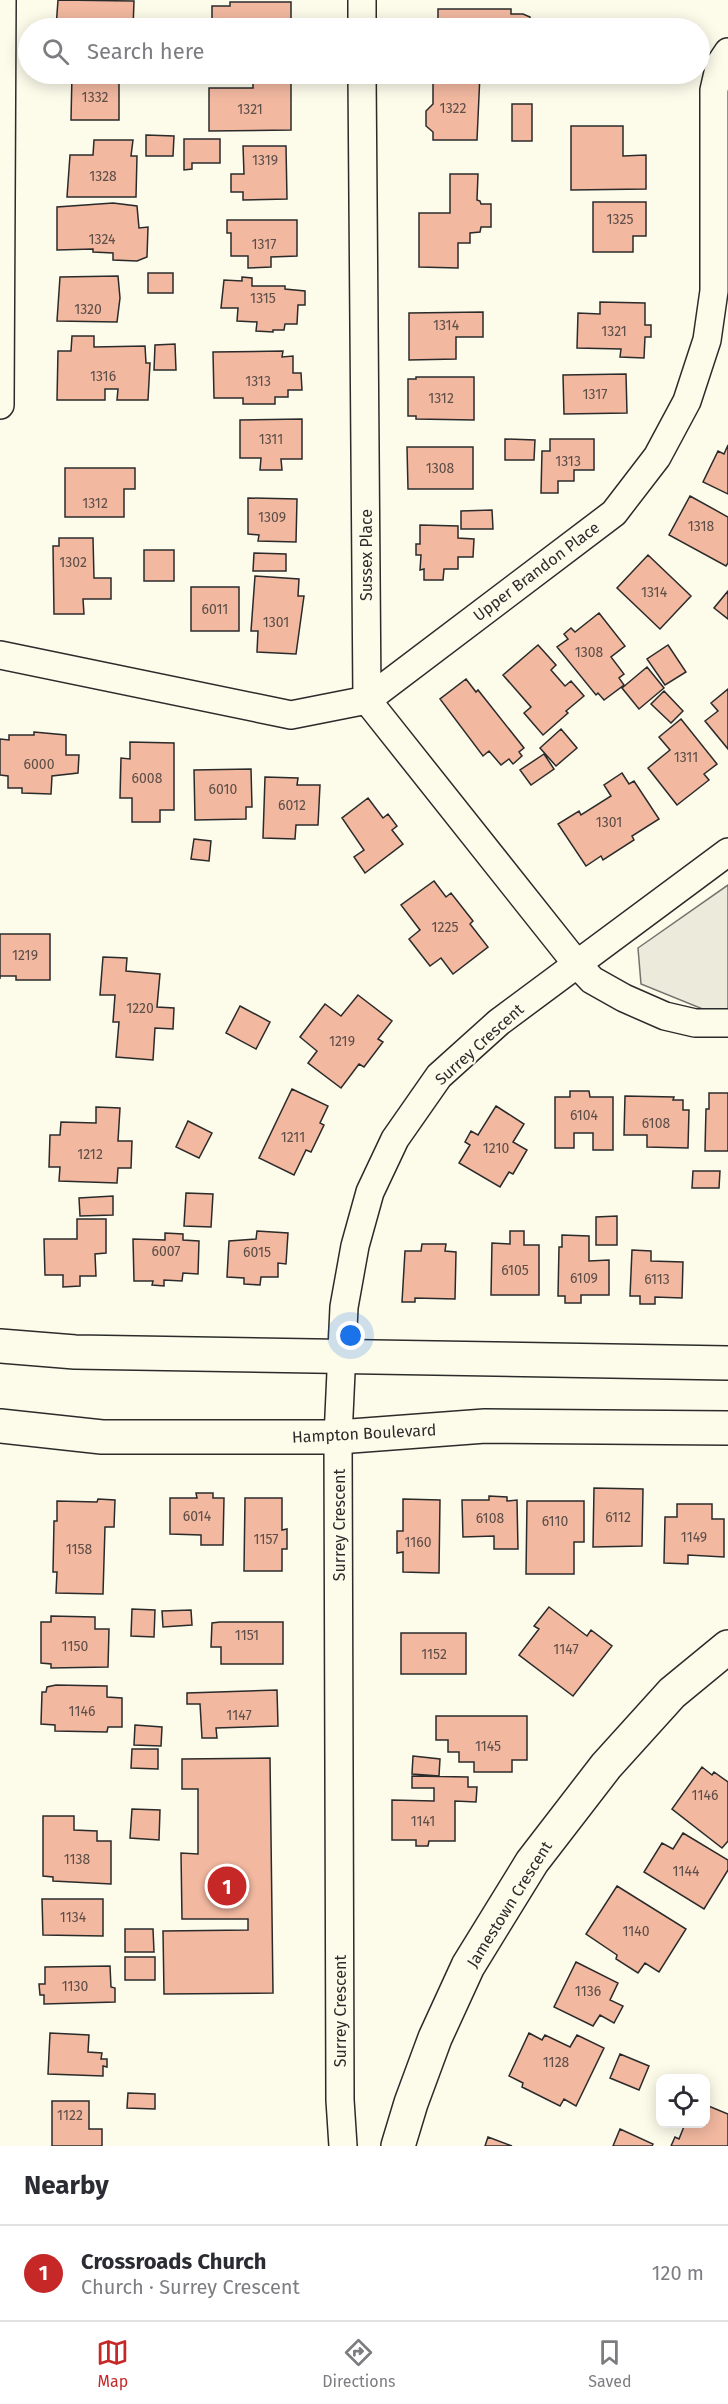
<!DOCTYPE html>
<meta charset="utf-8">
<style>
:root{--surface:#fff;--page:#f7f7f7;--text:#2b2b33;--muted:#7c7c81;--line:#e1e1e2;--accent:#c62828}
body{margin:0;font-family:"Fira Sans",sans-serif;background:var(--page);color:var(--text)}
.controls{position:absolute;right:18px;bottom:18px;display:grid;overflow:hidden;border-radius:12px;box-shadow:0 3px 15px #0003}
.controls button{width:54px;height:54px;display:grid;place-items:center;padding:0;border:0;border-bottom:2px solid var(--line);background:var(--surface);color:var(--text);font:30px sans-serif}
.you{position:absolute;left:351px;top:1336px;width:21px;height:21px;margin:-15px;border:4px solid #fff;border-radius:50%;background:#1a73e8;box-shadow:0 0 0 9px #1a73e833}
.badge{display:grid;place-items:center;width:39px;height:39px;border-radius:50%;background:var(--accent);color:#fff;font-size:20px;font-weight:700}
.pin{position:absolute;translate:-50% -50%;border:3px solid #fff;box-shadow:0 2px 6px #0006}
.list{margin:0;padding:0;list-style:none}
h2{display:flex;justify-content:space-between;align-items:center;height:78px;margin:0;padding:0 24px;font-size:26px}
h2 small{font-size:20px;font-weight:400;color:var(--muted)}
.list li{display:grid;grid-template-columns:39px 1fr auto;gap:18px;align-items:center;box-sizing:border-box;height:96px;padding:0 24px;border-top:2px solid var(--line)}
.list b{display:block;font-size:22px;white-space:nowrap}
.list p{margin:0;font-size:20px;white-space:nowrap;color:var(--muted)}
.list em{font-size:20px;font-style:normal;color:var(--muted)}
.icon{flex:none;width:33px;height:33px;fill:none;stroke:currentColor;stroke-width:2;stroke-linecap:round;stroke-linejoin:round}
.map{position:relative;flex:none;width:728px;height:2146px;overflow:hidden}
.search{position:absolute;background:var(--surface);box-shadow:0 3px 15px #0003;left:18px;right:18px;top:18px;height:66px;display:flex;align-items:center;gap:15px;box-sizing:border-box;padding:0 21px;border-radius:33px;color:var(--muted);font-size:22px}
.sheet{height:174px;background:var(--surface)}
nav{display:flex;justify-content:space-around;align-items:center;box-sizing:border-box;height:84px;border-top:2px solid var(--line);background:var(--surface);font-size:16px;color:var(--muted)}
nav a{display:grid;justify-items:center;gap:3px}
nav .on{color:var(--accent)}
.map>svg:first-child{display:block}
.green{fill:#ecebdb;stroke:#74746e;stroke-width:1.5}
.building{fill:#f2b8a0;stroke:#2b2b2b;stroke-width:1.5}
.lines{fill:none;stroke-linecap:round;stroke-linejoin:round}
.minor-casing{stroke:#2b2b2b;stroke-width:30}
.secondary-casing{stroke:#2b2b2b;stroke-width:36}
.primary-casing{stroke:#2b2b2b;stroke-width:36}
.minor{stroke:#fdfbea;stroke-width:27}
.secondary{stroke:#fdfbea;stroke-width:33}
.primary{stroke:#fdfbea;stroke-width:33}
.labels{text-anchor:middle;stroke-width:4.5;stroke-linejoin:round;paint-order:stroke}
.number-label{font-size:14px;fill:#5d4e48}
.street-label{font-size:16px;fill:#2b2b2b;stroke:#fdfbea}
</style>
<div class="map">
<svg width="728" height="2146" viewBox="0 0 728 2146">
<rect width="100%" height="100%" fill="#fdfbea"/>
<path class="green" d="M728 885V1011L710 1012 641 984 638 948Z"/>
<path class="building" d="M58 0 134 1 133 28H56Z
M230 2H291V28H212V6H230Z
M438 9H511V14H523L530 17V28H438Z
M72 74H119V120H71Z
M253 74H291V130L209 131V88H253Z
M433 74H480L477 140H433V132L426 126V111L433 104Z
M512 104H532V141H512Z
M571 126H623V156L646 155V189L571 190Z
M146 135 174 136 173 156H146Z
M184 139H220V163H192V169L184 170Z
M94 140H133L131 156H137L136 197H67L70 155H93Z
M243 146H286L287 199 243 200V192H231V174H244Z
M450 174H478L477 200 480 201 481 204H491V227H481L480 232 470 233V243H458V268L419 267V213H450Z
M593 202H646V236H633V252H593Z
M113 203 137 206 139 228 148 227 147 257 137 261 113 260V253L93 252V249L57 250V207Z
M227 220H297V256L271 257V267L248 268V256H231V233H227Z
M148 273H173V293H148Z
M118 276 120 298 117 322 57 321 60 277Z
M242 277 252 278V286H285V289L305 291V305H298L297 324H285L284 330H273V332L256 331 257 322 237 321 238 308H221L224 280 242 281Z
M600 302 645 303V325H651V337H645L644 358 620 357 621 349 577 348 578 313 600 314Z
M483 312V337H456V359L409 360V313Z
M72 336H94V347L145 346 146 363H150L148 400H117L118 389H105V400H57L58 351H71Z
M175 344 176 370H154L155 345Z
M283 351 282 357 293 356V373H301L302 390H288V397H275V404H243V398H214L213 352Z
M626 374 627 413 564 414 563 375Z
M416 377H474V420L416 419V416H408V379H416Z
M302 419V459H281L282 470H260L261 458H240V420Z
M505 439 535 440 534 460H505Z
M550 439H594V470H574V481H558V493H541L542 451H550Z
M728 445V494L703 482 718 451 724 454Z
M407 447H473V489H408Z
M65 468H135V489H124V517H65Z
M690 496 728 517V563L726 566 669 535Z
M248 498 297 499 296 542 258 541 259 535 248 534Z
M492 510 493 529H461V511Z
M420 525 458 526V538L474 539 473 557H458V569H444L443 580H424V569L420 570 421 555H416V544H420Z
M59 538H93L94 578H111V599H83L84 614H54L53 546H59Z
M144 550H174V581H144Z
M254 553 286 554V571H253Z
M648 555 691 596 660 629 617 588Z
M255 576 299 579 298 596H304L296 654 257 652 258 631H251Z
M191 587H239V631H191Z
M728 591V619L714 608Z
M599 613 625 646 611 657 624 674 619 678 624 685 604 700 598 693 596 695 557 647 568 639 564 634 571 628 575 632Z
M538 645 556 665 551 670 565 686 571 681 584 696 566 711 568 713 543 735 524 713 531 707 503 675Z
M668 645 686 672 665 685 647 659Z
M647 667 664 688 639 709 622 688Z
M466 679 476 692 478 690 524 748 519 752 522 756 513 764 509 759 501 765 489 751 483 756 440 699Z
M728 689V749L705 721 718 711 711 703Z
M664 691 683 711 671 723 651 704Z
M681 719 717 764 704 774 709 780 677 805 648 768 670 750 659 737Z
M561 729 577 748 556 766 540 748Z
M34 732 66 735V755H79L78 773 52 776 51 794 22 793V788H8V776L0 775V739L9 740V735H34Z
M130 742 174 743V810H160V822H132V798H120L121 758 130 759Z
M544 754 554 769 531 785 520 770Z
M251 769 252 807H246V819L195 820 194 770Z
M622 773 629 784 634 781 659 819 632 836 634 840 603 860 601 856 586 866 558 824 579 811 581 815 611 796 604 785Z
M265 777 298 778 297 785H320L318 825H296L295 839 263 838Z
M368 798 383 818 388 814 397 826 392 830 403 844 365 873 354 857 364 850 342 818Z
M194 839 211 841 209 861 191 859Z
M434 881 446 897 451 893 473 921 470 924 488 947 453 974 441 958 430 966 409 939 420 930 401 905Z
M0 934H50V980H16V976H0V979Z
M103 957 127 958 126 971 160 974 157 1007 174 1008 173 1029 155 1028 153 1060 116 1057 119 1022H113L115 995H100Z
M358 995 392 1021 378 1039 383 1042 364 1067 359 1064 341 1088 308 1063 317 1051 300 1037 325 1004 341 1016Z
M240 1006 270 1022 256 1049 226 1033Z
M292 1089 328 1106 320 1123 324 1125 311 1152 306 1150 294 1175 259 1158Z
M570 1091H589L590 1097H613V1150H593V1133H574V1148H555V1097H570Z
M709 1093H728V1151H705L706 1109H709Z
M625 1096 674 1097 673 1100H683V1110H689L688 1148 647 1147V1135H624Z
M496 1106 524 1124 513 1142 527 1150 513 1174 509 1172 500 1187 459 1163 470 1145 465 1142 471 1131 478 1135Z
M96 1107 120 1108 118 1141H132L131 1168H118L117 1183 59 1181 60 1167H49L50 1135H60L61 1122 96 1123Z
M188 1121 212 1133 199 1158 176 1147Z
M693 1171H720L719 1188H692Z
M186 1193 213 1194 211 1227 184 1226Z
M113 1196V1215L80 1216 79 1198Z
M617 1216V1245H596V1217Z
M77 1219H106V1253L95 1254 96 1276H80V1286L63 1287V1275H45L44 1239H77Z
M257 1231 288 1233 286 1264 278 1263V1277H261L260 1285 244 1284V1278L227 1277 229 1241 256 1239Z
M510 1231H524V1245H539V1295H491L492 1243 510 1244Z
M165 1233 183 1234V1240L199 1241 198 1274 183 1273 182 1281 164 1280V1286L152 1285 153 1281H134L133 1239 165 1240Z
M562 1235 589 1236V1261L609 1260V1295H581V1303H565V1296H558L559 1247H562Z
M422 1244H446L445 1251 456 1252 455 1299 415 1298V1302H402L405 1251H421Z
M632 1250 651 1251V1261L683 1262 682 1298 655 1297V1304H640V1296H630Z
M594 1488 643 1489 642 1546 593 1547Z
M196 1493H213V1498H224L223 1545H201V1535L170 1534V1498H197Z
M489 1496 507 1497V1501L517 1500 518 1549H494V1536L463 1537 462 1500H489Z
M245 1498H282V1530L287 1529V1549H282V1571H244Z
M98 1499 115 1500 114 1527H105L103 1594 56 1593 57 1572H53L54 1521H57V1501L97 1502Z
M403 1499 440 1500 439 1573 403 1572V1552L397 1553V1531H403Z
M527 1501H584V1542H574V1574H526Z
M677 1504H712V1519H724V1557L688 1555V1564L664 1563 665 1517H677Z
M549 1607 587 1636 591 1630 612 1646 573 1696 519 1655 539 1629 534 1626Z
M132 1609 155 1610 154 1637 131 1636Z
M191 1610 192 1625 163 1627 162 1611Z
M51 1616 95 1617V1629H109L108 1667 51 1668V1664L41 1663V1622H51Z
M220 1622H283V1664H221V1647H211L212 1623Z
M401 1633H466V1674H401Z
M56 1685 107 1686V1697L122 1698V1727H108L107 1732 55 1731V1725L41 1724 42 1692H46L47 1687Z
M277 1690 278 1726 216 1728 217 1738H202L200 1704H187V1693Z
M436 1716H527V1760H512V1772H474V1762H459V1752H448V1740H436Z
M135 1725 162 1727 161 1746 134 1745Z
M132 1749H158V1769L131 1768Z
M413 1756 440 1759 439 1776 412 1774Z
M270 1758 273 1993 164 1994 163 1931 248 1930V1919H182L181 1853 198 1854V1789H182V1759Z
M702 1767 712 1775 714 1772 728 1782V1841L722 1848 672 1809Z
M412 1776 468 1777V1787H477L476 1802 455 1801V1841H429L428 1846H416V1840H392V1800L434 1801V1788H412Z
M132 1809 160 1810 159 1840 130 1838Z
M43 1816H74V1830L97 1831V1841H111V1884L53 1881V1877L43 1876Z
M683 1833 728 1860V1870L704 1909 644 1872 662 1843 673 1849Z
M617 1886 686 1929 659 1972 645 1963 638 1973 616 1959 617 1955 586 1934Z
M42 1899H103V1936L43 1935Z
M125 1929H153L154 1952H125Z
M125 1957H155V1980H125Z
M576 1962 618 1983 610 2000 623 2006 614 2023 600 2015 593 2026 554 2007Z
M110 1966 111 1987 115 1988V2002L44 2004V1995H40L39 1984H45V1967Z
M50 2033 89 2035 88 2052 102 2053 101 2059H107V2067L103 2066V2076L48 2074Z
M529 2033 542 2040 545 2035 570 2047 577 2035 604 2048 576 2106 564 2099 560 2106 522 2087 523 2083 509 2076Z
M620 2054 649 2066 639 2090 610 2078Z
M128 2093 155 2094V2109L127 2108Z
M52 2101H89V2129H102V2146H52Z
M706 2105 728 2114V2146H671L675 2137 679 2139 685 2124H706Z
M620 2129 653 2144 652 2146H613Z
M488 2137 512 2146H485Z"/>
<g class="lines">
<g class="minor-casing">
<path id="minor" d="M362 0V28
M362 74 367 700 576 963 592 980 624 998 665 1016 695 1023H728
M0 405 2 0
M0 655 291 715 367 700 614 513 657 457 687 401 707 340 714 291V90L720 64 728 52
M343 2146 340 2100 338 1437 344 1307 355 1246 370 1192 395 1139 439 1076 499 1022 728 852"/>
</g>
<g class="secondary-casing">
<path id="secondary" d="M398 2146 411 2103 435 2038 468 1966 532 1862 606 1766 672 1693 728 1647"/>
</g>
<g class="primary-casing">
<path id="primary" d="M0 1346 75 1352 728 1363
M0 1426 102 1437H338L485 1426 728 1428"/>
</g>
<use href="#minor" class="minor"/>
<use href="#secondary" class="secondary"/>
<use href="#primary" class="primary"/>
</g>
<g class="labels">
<g class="number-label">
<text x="95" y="102">1332</text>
<text x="453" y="113">1322</text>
<text x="250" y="114">1321</text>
<text x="265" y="165">1319</text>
<text x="103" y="181">1328</text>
<text x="620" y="224">1325</text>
<text x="102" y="244">1324</text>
<text x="264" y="249">1317</text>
<text x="263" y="303">1315</text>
<text x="88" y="314">1320</text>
<text x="446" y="330">1314</text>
<text x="614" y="336">1321</text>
<text x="103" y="381">1316</text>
<text x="258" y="386">1313</text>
<text x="595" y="399">1317</text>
<text x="441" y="403">1312</text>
<text x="271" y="444">1311</text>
<text x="568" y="466">1313</text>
<text x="440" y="473">1308</text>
<text x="95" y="508">1312</text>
<text x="272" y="522">1309</text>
<text x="701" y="531">1318</text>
<text x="73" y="567">1302</text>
<text x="654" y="597">1314</text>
<text x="215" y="614">6011</text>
<text x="276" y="627">1301</text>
<text x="589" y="657">1308</text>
<text x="686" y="762">1311</text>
<text x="39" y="769">6000</text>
<text x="147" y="783">6008</text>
<text x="223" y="794">6010</text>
<text x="292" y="810">6012</text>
<text x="609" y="827">1301</text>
<text x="445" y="932">1225</text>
<text x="25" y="960">1219</text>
<text x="140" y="1013">1220</text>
<text x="342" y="1046">1219</text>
<text x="584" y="1120">6104</text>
<text x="656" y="1128">6108</text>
<text x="293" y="1142">1211</text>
<text x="496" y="1153">1210</text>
<text x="90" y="1159">1212</text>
<text x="166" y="1256">6007</text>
<text x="257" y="1257">6015</text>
<text x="515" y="1275">6105</text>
<text x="584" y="1283">6109</text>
<text x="657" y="1284">6113</text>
<text x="197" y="1521">6014</text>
<text x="618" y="1522">6112</text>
<text x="490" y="1523">6108</text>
<text x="555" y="1526">6110</text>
<text x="694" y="1542">1149</text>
<text x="266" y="1544">1157</text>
<text x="418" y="1547">1160</text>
<text x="79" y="1554">1158</text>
<text x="247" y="1640">1151</text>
<text x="75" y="1651">1150</text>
<text x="566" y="1654">1147</text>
<text x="434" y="1659">1152</text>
<text x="82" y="1716">1146</text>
<text x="239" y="1720">1147</text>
<text x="488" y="1751">1145</text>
<text x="705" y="1800">1146</text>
<text x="423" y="1826">1141</text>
<text x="77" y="1864">1138</text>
<text x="686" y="1876">1144</text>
<text x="73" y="1922">1134</text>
<text x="636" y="1936">1140</text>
<text x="75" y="1991">1130</text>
<text x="588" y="1996">1136</text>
<text x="556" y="2067">1128</text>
<text x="70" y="2120">1122</text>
</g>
<g class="street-label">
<text transform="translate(366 555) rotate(-90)" y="6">Sussex Place</text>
<text transform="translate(536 571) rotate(-37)" y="6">Upper Brandon Place</text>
<text transform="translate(479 1044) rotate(-42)" y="6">Surrey Crescent</text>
<text transform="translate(364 1433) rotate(-3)" y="6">Hampton Boulevard</text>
<text transform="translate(339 1525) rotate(-90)" y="6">Surrey Crescent</text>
<text transform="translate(509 1904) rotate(-58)" y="6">Jamestown Crescent</text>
<text transform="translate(340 2011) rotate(-90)" y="6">Surrey Crescent</text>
</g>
</g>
</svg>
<div class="controls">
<button><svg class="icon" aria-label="locate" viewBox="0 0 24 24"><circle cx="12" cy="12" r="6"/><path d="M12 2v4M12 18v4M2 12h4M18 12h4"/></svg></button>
</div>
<div class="you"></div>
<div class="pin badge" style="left:227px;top:1886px">1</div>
<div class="search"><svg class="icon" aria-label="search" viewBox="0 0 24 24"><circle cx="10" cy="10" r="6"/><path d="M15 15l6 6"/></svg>Search here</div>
</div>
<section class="sheet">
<h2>Nearby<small></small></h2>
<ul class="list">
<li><span class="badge">1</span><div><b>Crossroads Church</b><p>Church · Surrey Crescent</p></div><em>120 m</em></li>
</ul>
</section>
<nav>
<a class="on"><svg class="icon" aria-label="map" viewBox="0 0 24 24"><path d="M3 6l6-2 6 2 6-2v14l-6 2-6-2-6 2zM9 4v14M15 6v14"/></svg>Map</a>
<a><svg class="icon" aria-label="directions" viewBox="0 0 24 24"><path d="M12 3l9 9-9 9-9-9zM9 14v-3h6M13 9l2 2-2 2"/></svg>Directions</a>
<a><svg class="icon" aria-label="saved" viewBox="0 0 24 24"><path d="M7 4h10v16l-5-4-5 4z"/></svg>Saved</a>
</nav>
